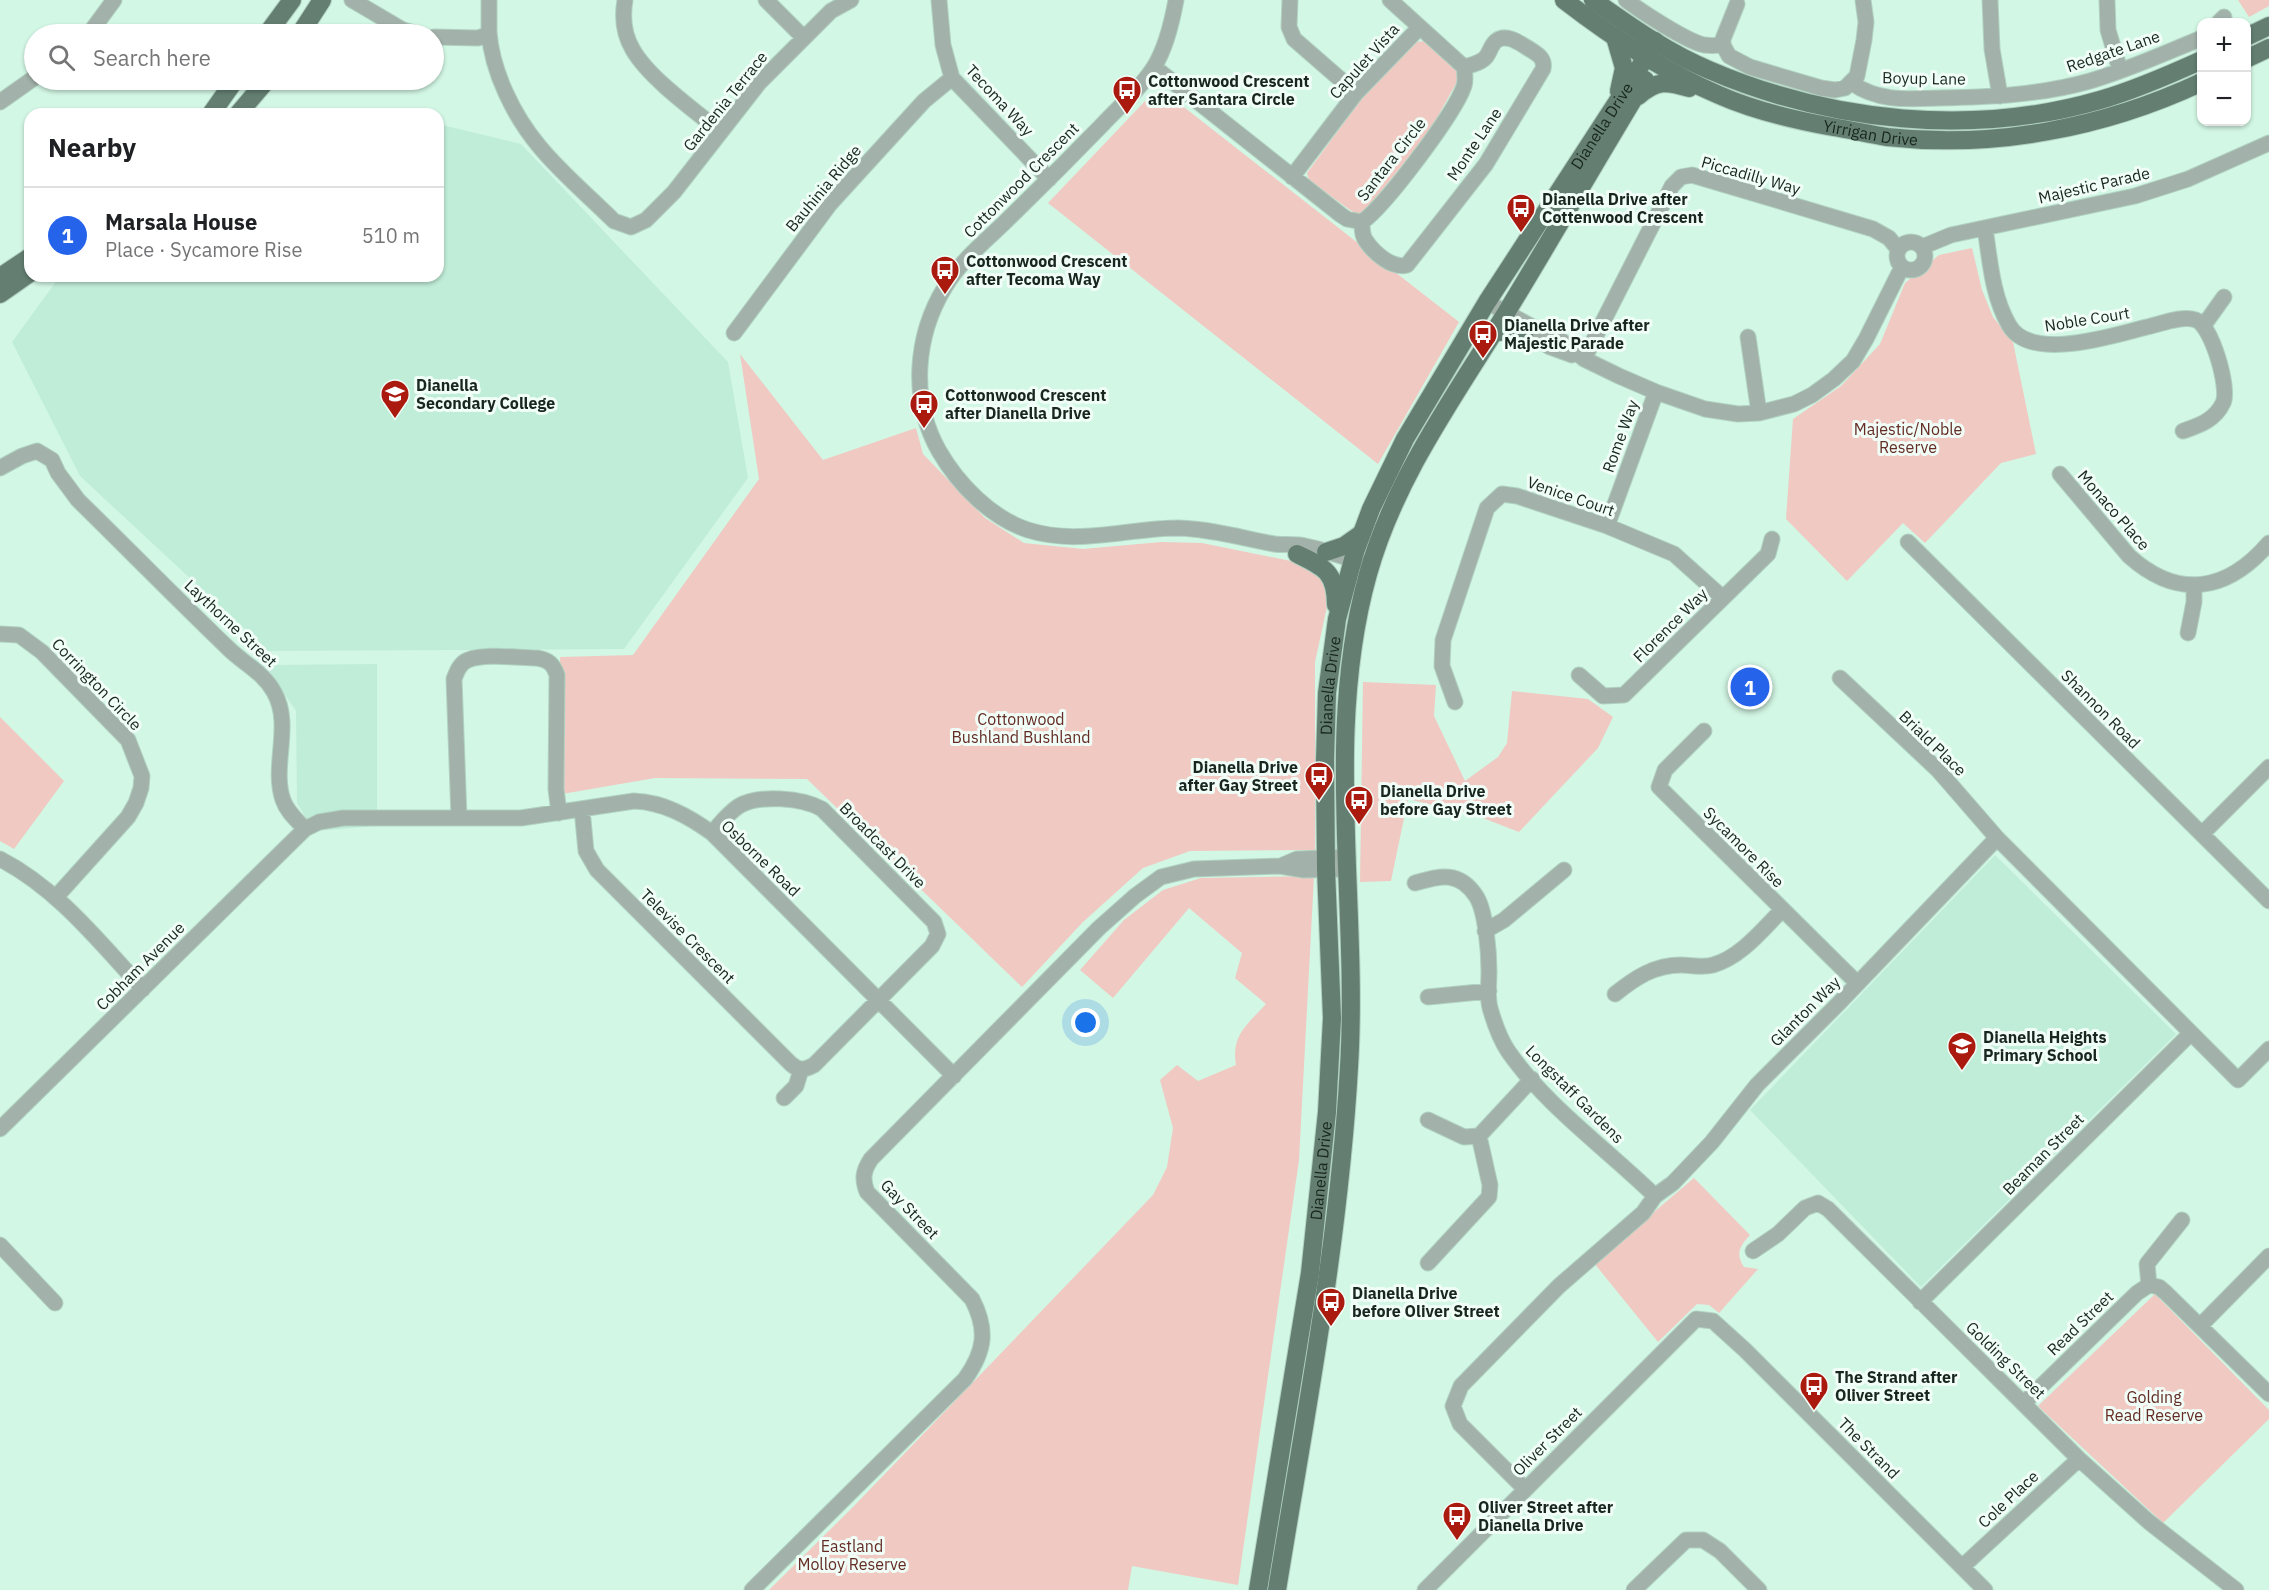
<!DOCTYPE html>
<meta charset="utf-8">
<style>
:root{--surface:#fff;--page:#f2f2f2;--text:#202124;--muted:#757577;--line:#e0e0e0;--accent:#2563eb}
body{margin:0;font-family:"IBM Plex Sans",sans-serif;background:var(--page);color:var(--text)}
.controls{position:absolute;right:18px;top:18px;display:grid;overflow:hidden;border-radius:12px;box-shadow:0 2px 4px #0004}
.controls button{width:54px;height:54px;display:grid;place-items:center;padding:0;border:0;border-bottom:2px solid var(--line);background:var(--surface);color:var(--text);font:30px sans-serif}
.you{position:absolute;left:1086px;top:1023px;width:21px;height:21px;margin:-15px;border:4px solid #fff;border-radius:50%;background:#1a73e8;box-shadow:0 0 0 9px #1a73e833}
.badge{display:grid;place-items:center;width:39px;height:39px;border-radius:50%;background:var(--accent);color:#fff;font-size:20px;font-weight:700}
.pin{position:absolute;translate:-50% -50%;border:3px solid #fff;box-shadow:0 2px 6px #0006}
.list{margin:0;padding:0;list-style:none}
h2{display:flex;justify-content:space-between;align-items:center;height:78px;margin:0;padding:0 24px;font-size:26px}
h2 small{font-size:20px;font-weight:400;color:var(--muted)}
.list li{display:grid;grid-template-columns:39px 1fr auto;gap:18px;align-items:center;box-sizing:border-box;height:96px;padding:0 24px;border-top:2px solid var(--line)}
.list b{display:block;font-size:22px;white-space:nowrap}
.list p{margin:0;font-size:20px;white-space:nowrap;color:var(--muted)}
.list em{font-size:20px;font-style:normal;color:var(--muted)}
.icon{flex:none;width:33px;height:33px;fill:none;stroke:currentColor;stroke-width:2;stroke-linecap:round;stroke-linejoin:round}
.map{position:relative;flex:none;width:2269px;height:1590px;overflow:hidden}
.search{position:absolute;background:var(--surface);box-shadow:0 2px 4px #0004;left:24px;top:24px;width:420px;height:66px;display:flex;align-items:center;gap:15px;box-sizing:border-box;padding:0 21px;border-radius:33px;color:var(--muted);font-size:22px}
.panel{position:absolute;background:var(--surface);box-shadow:0 2px 4px #0004;left:24px;top:108px;width:420px;height:174px;border-radius:18px}
.map>svg:first-child{display:block}
.built{fill:#c0edd8}
.green{fill:#f0c9c2}
.lines{fill:none;stroke-linecap:round;stroke-linejoin:round}
.minor-casing{stroke:#b1d1c1;stroke-width:17}
.major-casing{stroke:#b1d1c1;stroke-width:20}
.minor{stroke:#a2b2aa;stroke-width:15}
.major{stroke:#647f72;stroke-width:18}
.labels{text-anchor:middle;stroke-width:6;stroke-linejoin:round;paint-order:stroke}
.street-label{font-size:16px;fill:#18261f;stroke:#f0fef7}
.poi-label{font-size:16px;font-weight:bold;fill:#18261f;stroke:#f0fef7;text-anchor:start}
.park-label{font-size:16px;fill:#642c24;stroke:#f0fef7}
</style>
<div class="map">
<svg width="2269" height="1590" viewBox="0 0 2269 1590">
<rect width="100%" height="100%" fill="#d3f7e5"/>
<path class="built" d="M438 124 521 144 728 362 748 478 624 649 268 651 80 476 12 342 60 276H438Z
M377 664V826L314 831 297 803 296 711 265 665Z
M1995 855 2176 1034 1921 1287 1750 1110Z"/>
<path class="green" d="M2238 0H2269V6L2249 17Z
M1425 41 1458 68 1459 78 1428 134 1366 210 1357 215 1309 180 1307 173 1365 94 1417 42Z
M1156 94 1171 97 1459 322 1378 464 1048 203 1147 99Z
M1972 248 1982 290 1993 317 2013 342 2036 454 2001 463 1925 543 1903 523 1847 581 1786 519 1793 419 1841 386 1880 344 1905 283 1939 255Z
M740 354 823 460 916 428 923 454 985 518 1024 543 1083 549 1161 542 1202 543 1335 570 1315 662V850L1190 851 1143 868 1083 922 1022 987 807 779 655 778 562 794 560 657 633 655 759 479Z
M1363 682 1436 685 1434 716 1465 781 1498 757 1507 743 1512 691 1588 699 1613 717 1598 748 1519 832 1475 815 1408 799 1391 881 1360 882Z
M0 717 64 781 14 849 0 841Z
M1314 876 1299 1160 1238 1585 1132 1566 1128 1590H769L853 1507 1153 1195 1167 1167 1173 1128 1160 1080 1177 1065 1198 1081 1236 1065C1231 1035 1247 1025 1266 1004L1235 978 1242 953 1189 908 1113 998 1080 970 1124 920 1163 890 1201 878Z
M1694 1178 1750 1235C1740 1246 1735 1253 1744 1267L1758 1269 1719 1313 1709 1305 1697 1304 1658 1342 1594 1263Z
M2155 1294 2269 1410V1419L2163 1523 2038 1406Z"/>
<g class="lines">
<g class="minor-casing">
<path id="minor" d="M352 0 403 30 418 34
M489 0C489 11 489 22 489 32 492 72 514 116 539 146 561 173 589 196 614 221L631 227 646 220 674 192 759 83 831 11 851 0
M625 0C622 17 624 35 633 50 649 78 695 111 721 132
M766 0 804 38
M939 0 943 45 952 78 1049 179
M1176 0C1172 22 1166 48 1154 67 1141 88 1120 106 1103 124 1070 158 1037 191 1003 224 983 243 959 263 945 287 915 336 910 400 939 451 958 484 991 518 1028 530 1079 546 1127 528 1179 528 1211 529 1242 538 1274 544 1282 545 1290 544 1299 545 1320 548 1342 557 1362 562
M1290 0 1289 27 1294 39 1356 93
M1626 0C1642 12 1686 41 1704 45 1711 46 1717 45 1723 45
M1990 0 1992 49 2000 96
M2107 0 2108 30 2120 70
M1737 4 1723 39V45L1729 56 1750 67 1821 88 1835 90 1845 88 1857 76 1864 40 1866 22 1863 0
M2219 22 2224 17
M89 34 114 0
M434 37 478 38 489 34
M1154 67 1341 215 1347 219 1362 222C1385 206 1455 113 1464 86 1466 80 1465 74 1464 67L1390 0
M1852 83C1878 102 1909 99 1940 98 1990 97 2041 95 2090 81 2128 70 2165 53 2202 38
M0 102 34 78
M1292 177 1356 93 1419 28
M1362 222C1362 228 1362 236 1366 241 1374 253 1392 269 1407 265L1486 164 1543 69C1545 59 1539 55 1531 50 1522 45 1507 32 1496 41 1491 45 1490 52 1486 57 1481 63 1471 65 1464 67
M1985 228C1990 260 1992 296 2009 325 2030 363 2114 335 2147 327 2161 324 2182 315 2196 320 2212 326 2230 389 2223 403 2215 420 2200 425 2183 431
M1897 256a14 14 0 1 1 28 0a14 14 0 1 1-28 0Z
M1922 247 1951 235 2135 196 2188 179 2269 143
M1487 302 1540 331 1556 336 1584 359 1619 376 1656 392 1705 409 1738 414 1759 413 1794 404 1812 395 1834 379 1853 361 1866 339 1902 267
M2204 325 2224 297
M1524 331 1550 347 1572 355
M734 333 830 204 924 101 952 78
M1748 337 1759 413
M1584 359 1672 186 1681 177 1692 175 1873 229 1889 238 1898 249
M0 468 22 456 37 451 52 460 58 473 78 500C128 549 177 599 228 648 244 664 263 672 274 692 293 725 271 766 283 800 287 812 297 820 305 829
M2060 474 2129 556C2178 600 2227 592 2269 543
M1607 526 1656 392
M1908 542 2269 901
M2188 633 2194 602V585
M0 634 19 635 42 652 128 740 142 776 141 788 136 803 128 817 56 897
M1579 675 1603 696 1624 695 1768 554 1772 539
M1840 678 1938 770 1997 838 2238 1080 2269 1049
M1455 702 1442 666 1443 640 1487 508 1502 494 1517 496 1607 526 1674 554 1723 598
M1704 731 1665 770 1659 787 1857 983
M582 809 586 851 597 870 791 1064C799 1071 805 1070 814 1065L932 946 938 934 934 922 822 809C803 798 759 794 739 806 728 813 720 824 712 833
M459 818 454 679C457 671 460 663 468 660 485 653 519 658 537 658 549 660 553 664 557 675L556 789 559 813
M2202 834 2269 767
M0 859C58 889 99 942 143 989
M1283 865 1297 859 1348 857
M1415 883C1440 876 1459 870 1476 896 1486 911 1489 953 1489 972 1489 983 1487 997 1490 1008 1494 1022 1500 1039 1508 1051 1546 1106 1607 1149 1655 1196
M1485 931 1504 920 1564 870
M1615 994C1635 978 1654 965 1681 965 1692 965 1702 968 1713 965 1741 957 1762 930 1782 910
M1428 997 1489 991
M784 1098 796 1086 801 1070
M1428 1120 1464 1137 1479 1136
M0 1129 305 829 319 822 343 818H521L634 801C663 802 688 816 712 833L954 1076
M1479 1136 1532 1079
M0 1245 55 1303
M1753 1251 1778 1234 1805 1208 1818 1203 1828 1209 2079 1459 2149 1522 2236 1590
M1428 1263 1489 1197 1490 1185 1479 1136
M2149 1285 2147 1264 2182 1220
M1920 1302 2191 1033
M2201 1325 2269 1256
M2024 1403 2137 1293 2149 1285 2159 1287 2166 1293 2269 1394
M1525 1489 1460 1424 1453 1406 1461 1386 1559 1286 1643 1213 1655 1196 1673 1183 1712 1142 1757 1085 1839 1003 1997 838
M1962 1567 2079 1459
M752 1590 965 1379C985 1351 988 1330 972 1299L867 1192C862 1179 863 1171 871 1159L1099 928 1135 896 1161 877 1194 869 1280 866 1304 870 1348 869
M1425 1590 1696 1319 1713 1321 1745 1350 1985 1590
M1634 1590 1686 1540H1703L1720 1551 1759 1590"/>
</g>
<g class="major-casing">
<g id="major">
<path id="s1" d="M1564 0C1612 37 1663 71 1719 95 1755 111 1794 120 1833 127 1851 130 1869 134 1887 137 1994 149 2104 128 2202 82"/>
<path d="M1593 0C1630 26 1668 53 1709 70 1831 122 1972 137 2100 100 2135 90 2169 75 2202 60"/>
<path d="M267 34 292 0"/>
<path d="M300 34 322 0"/>
<path d="M1615 37 1624 68 1619 91"/>
<path d="M2246 37 2269 26"/>
<path d="M2246 59 2269 48"/>
<path d="M1638 96C1657 80 1666 81 1689 88"/>
<path d="M211 114 235 80"/>
<path d="M238 114 267 80"/>
<path d="M0 277 30 257"/>
<path d="M0 294 30 273"/>
<path d="M1494 332 1525 331"/>
<path d="M1326 552 1344 546 1361 534"/>
<path d="M1297 554C1324 567 1336 572 1336 605"/>
<path id="s2" d="M1258 1590 1310 1273 1327 1112 1332 1018 1326 869 1325 760 1327 693 1337 619 1355 552 1371 509 1405 439 1487 302 1638 70 1655 41"/>
<path d="M1277 1590C1305 1417 1339 1243 1349 1067 1359 904 1323 734 1368 574 1395 478 1454 397 1506 313 1553 236 1598 157 1645 80"/>
</g>
</g>
<use href="#minor" class="minor"/>
<use href="#major" class="major"/>
</g>
<defs>
<g id="bus-pin" transform="scale(1.5)"><path d="M0 17L-7.5 6A9.5 9.5 0 1 1 7.5 6Z" fill="#ab1a0f" stroke="#f0fef7"/><path d="M-5-6H5V4H4V6H2V4H-2V6H-4V4H-5ZM-3.5-4V0h7V-4ZM-3.5 1.2v1.5H-2V1.2ZM2 1.2v1.5H3.5V1.2Z" fill="#fff"/></g>
<g id="school-pin" transform="scale(1.5)"><path d="M0 17L-7.5 6A9.5 9.5 0 1 1 7.5 6Z" fill="#ab1a0f" stroke="#f0fef7"/><path d="M0-5L7-2L0 1L-7-2ZM-4 1L0 2.5L4 1V4Q0 6-4 4Z" fill="#fff"/></g>
</defs>
<g fill-rule="evenodd">
<use href="#bus-pin" x="1127" y="90"/>
<use href="#bus-pin" x="1521" y="208"/>
<use href="#bus-pin" x="945" y="270"/>
<use href="#bus-pin" x="1483" y="334"/>
<use href="#school-pin" x="395" y="394"/>
<use href="#bus-pin" x="924" y="404"/>
<use href="#bus-pin" x="1319" y="776"/>
<use href="#bus-pin" x="1359" y="800"/>
<use href="#school-pin" x="1962" y="1046"/>
<use href="#bus-pin" x="1331" y="1302"/>
<use href="#bus-pin" x="1814" y="1386"/>
<use href="#bus-pin" x="1457" y="1516"/>
</g>
<g class="labels">
<g class="street-label">
<text transform="translate(2113 51) rotate(-19)" y="6">Redgate Lane</text>
<text transform="translate(1364 61) rotate(-48)" y="6">Capulet Vista</text>
<text transform="translate(1924 78) rotate(1)" y="6">Boyup Lane</text>
<text transform="translate(1000 100) rotate(47)" y="6">Tecoma Way</text>
<text transform="translate(725 101) rotate(-51)" y="6">Gardenia Terrace</text>
<text dy="6" stroke="none"><textPath href="#s2" startOffset="1540">Dianella Drive</textPath></text>
<text dy="6" stroke="none"><textPath href="#s1" startOffset="339">Yirrigan Drive</textPath></text>
<text transform="translate(1474 144) rotate(-56)" y="6">Monte Lane</text>
<text transform="translate(1391 159) rotate(-52)" y="6">Santara Circle</text>
<text transform="translate(1751 175) rotate(16)" y="6">Piccadilly Way</text>
<text transform="translate(1021 180) rotate(-45)" y="6">Cottonwood Crescent</text>
<text transform="translate(2094 185) rotate(-13)" y="6">Majestic Parade</text>
<text transform="translate(823 188) rotate(-50)" y="6">Bauhinia Ridge</text>
<text transform="translate(2087 319) rotate(-9)" y="6">Noble Court</text>
<text transform="translate(1620 436) rotate(-70)" y="6">Rome Way</text>
<text transform="translate(1571 496) rotate(19)" y="6">Venice Court</text>
<text transform="translate(2114 510) rotate(49)" y="6">Monaco Place</text>
<text transform="translate(231 623) rotate(43)" y="6">Laythorne Street</text>
<text transform="translate(1670 625) rotate(-45)" y="6">Florence Way</text>
<text transform="translate(97 684) rotate(46)" y="6">Corrington Circle</text>
<text dy="6" stroke="none"><textPath href="#s2" startOffset="910">Dianella Drive</textPath></text>
<text transform="translate(2101 709) rotate(45)" y="6">Shannon Road</text>
<text transform="translate(1933 743) rotate(44)" y="6">Briald Place</text>
<text transform="translate(883 845) rotate(45)" y="6">Broadcast Drive</text>
<text transform="translate(1744 847) rotate(45)" y="6">Sycamore Rise</text>
<text transform="translate(761 858) rotate(44)" y="6">Osborne Road</text>
<text transform="translate(688 936) rotate(45)" y="6">Televise Crescent</text>
<text transform="translate(140 966) rotate(-45)" y="6">Cobham Avenue</text>
<text transform="translate(1805 1011) rotate(-45)" y="6">Glanton Way</text>
<text transform="translate(1575 1094) rotate(45)" y="6">Longstaff Gardens</text>
<text transform="translate(2043 1154) rotate(-45)" y="6">Beaman Street</text>
<text dy="6" stroke="none"><textPath href="#s2" startOffset="424">Dianella Drive</textPath></text>
<text transform="translate(910 1209) rotate(46)" y="6">Gay Street</text>
<text transform="translate(2080 1323) rotate(-44)" y="6">Read Street</text>
<text transform="translate(2006 1360) rotate(44)" y="6">Golding Street</text>
<text transform="translate(1547 1441) rotate(-45)" y="6">Oliver Street</text>
<text transform="translate(1869 1448) rotate(45)" y="6">The Strand</text>
<text transform="translate(2008 1499) rotate(-43)" y="6">Cole Place</text>
</g>
<g class="poi-label">
<text x="1148" y="87">Cottonwood Crescent<tspan x="1148" dy="18">after Santara Circle</tspan></text>
<text x="1542" y="205">Dianella Drive after<tspan x="1542" dy="18">Cottenwood Crescent</tspan></text>
<text x="966" y="267">Cottonwood Crescent<tspan x="966" dy="18">after Tecoma Way</tspan></text>
<text x="1504" y="331">Dianella Drive after<tspan x="1504" dy="18">Majestic Parade</tspan></text>
<text x="416" y="391">Dianella<tspan x="416" dy="18">Secondary College</tspan></text>
<text x="945" y="401">Cottonwood Crescent<tspan x="945" dy="18">after Dianella Drive</tspan></text>
<text x="1298" y="773" text-anchor="end">Dianella Drive<tspan x="1298" dy="18">after Gay Street</tspan></text>
<text x="1380" y="797">Dianella Drive<tspan x="1380" dy="18">before Gay Street</tspan></text>
<text x="1983" y="1043">Dianella Heights<tspan x="1983" dy="18">Primary School</tspan></text>
<text x="1352" y="1299">Dianella Drive<tspan x="1352" dy="18">before Oliver Street</tspan></text>
<text x="1835" y="1383">The Strand after<tspan x="1835" dy="18">Oliver Street</tspan></text>
<text x="1478" y="1513">Oliver Street after<tspan x="1478" dy="18">Dianella Drive</tspan></text>
</g>
<g class="park-label">
<text x="1908" y="435">Majestic/Noble<tspan x="1908" dy="18">Reserve</tspan></text>
<text x="1021" y="725">Cottonwood<tspan x="1021" dy="18">Bushland Bushland</tspan></text>
<text x="2154" y="1403">Golding<tspan x="2154" dy="18">Read Reserve</tspan></text>
<text x="852" y="1552">Eastland<tspan x="852" dy="18">Molloy Reserve</tspan></text>
</g>
</g>
</svg>
<div class="controls">
<button>+</button>
<button>−</button>
</div>
<div class="you"></div>
<div class="pin badge" style="left:1750px;top:687px">1</div>
<div class="search"><svg class="icon" aria-label="search" viewBox="0 0 24 24"><circle cx="10" cy="10" r="6"/><path d="M15 15l6 6"/></svg>Search here</div>
<section class="panel">
<h2>Nearby<small></small></h2>
<ul class="list">
<li><span class="badge">1</span><div><b>Marsala House</b><p>Place · Sycamore Rise</p></div><em>510 m</em></li>
</ul>
</section>
</div>
